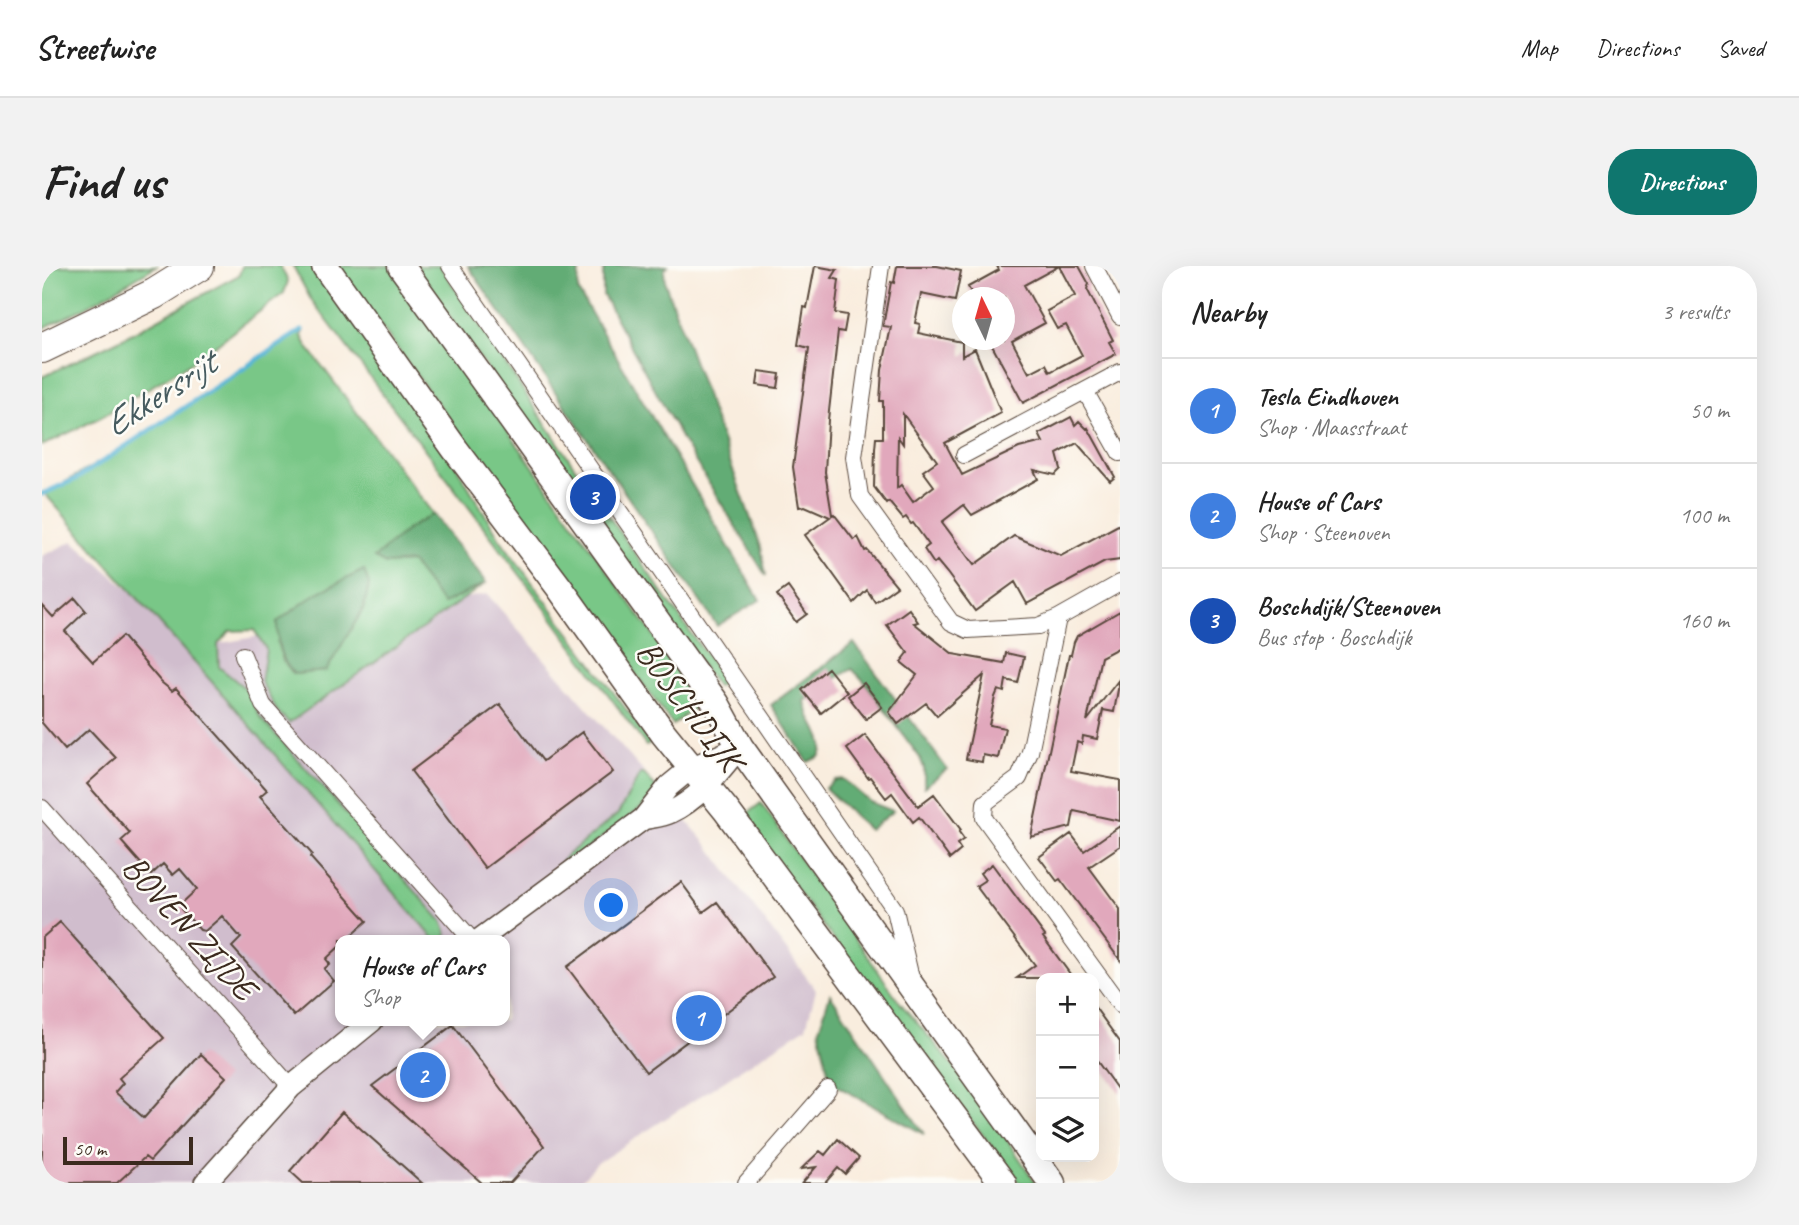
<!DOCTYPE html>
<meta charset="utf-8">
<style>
:root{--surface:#fff;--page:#f2f2f2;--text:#222;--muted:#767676;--line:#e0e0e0;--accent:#0f766e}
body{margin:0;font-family:Caveat,sans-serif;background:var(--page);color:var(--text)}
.controls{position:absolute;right:21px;bottom:21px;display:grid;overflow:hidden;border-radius:14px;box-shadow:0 7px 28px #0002}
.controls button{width:63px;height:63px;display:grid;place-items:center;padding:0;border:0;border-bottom:2px solid var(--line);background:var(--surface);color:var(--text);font:35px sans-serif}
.compass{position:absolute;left:910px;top:21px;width:63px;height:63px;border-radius:50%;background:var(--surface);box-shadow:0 7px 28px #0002;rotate:355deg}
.scale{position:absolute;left:21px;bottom:18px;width:130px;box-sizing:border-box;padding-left:7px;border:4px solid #3b2a1e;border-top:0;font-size:19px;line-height:24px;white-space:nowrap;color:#3b2a1e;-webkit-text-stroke:5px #fdfcf7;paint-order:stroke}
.you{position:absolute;left:570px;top:640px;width:24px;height:24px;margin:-18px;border:5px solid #fff;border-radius:50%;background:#1a73e8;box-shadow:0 0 0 10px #1a73e833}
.badge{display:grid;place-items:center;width:46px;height:46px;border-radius:50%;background:var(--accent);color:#fff;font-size:23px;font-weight:700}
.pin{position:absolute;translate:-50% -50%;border:4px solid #fff;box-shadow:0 2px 7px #0006}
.popup{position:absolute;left:293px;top:669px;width:175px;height:91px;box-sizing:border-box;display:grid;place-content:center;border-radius:14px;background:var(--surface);filter:drop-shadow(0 2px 5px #0005);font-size:23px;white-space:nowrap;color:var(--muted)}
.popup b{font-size:26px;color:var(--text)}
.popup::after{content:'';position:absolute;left:50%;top:100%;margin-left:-14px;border:14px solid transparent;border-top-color:var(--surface)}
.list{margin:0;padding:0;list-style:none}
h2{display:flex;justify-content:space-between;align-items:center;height:91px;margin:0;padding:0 28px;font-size:30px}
h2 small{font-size:23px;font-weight:400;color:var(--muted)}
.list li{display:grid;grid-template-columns:46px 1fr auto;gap:21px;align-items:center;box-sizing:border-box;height:105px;padding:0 28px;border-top:2px solid var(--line)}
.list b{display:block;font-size:26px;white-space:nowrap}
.list p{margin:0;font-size:23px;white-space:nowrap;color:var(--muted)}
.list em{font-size:23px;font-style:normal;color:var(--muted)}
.icon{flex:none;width:38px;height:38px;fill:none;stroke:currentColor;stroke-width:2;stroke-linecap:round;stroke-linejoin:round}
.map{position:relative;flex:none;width:1078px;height:917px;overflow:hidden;border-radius:28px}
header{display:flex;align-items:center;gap:42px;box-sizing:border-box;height:98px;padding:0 35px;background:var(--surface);border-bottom:2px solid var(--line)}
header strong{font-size:33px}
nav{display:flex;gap:38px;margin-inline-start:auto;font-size:24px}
.intro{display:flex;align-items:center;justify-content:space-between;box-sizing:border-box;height:168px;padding:0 42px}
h1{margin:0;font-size:49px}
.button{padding:18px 32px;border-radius:28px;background:var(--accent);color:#fff;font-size:24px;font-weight:700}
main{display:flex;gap:42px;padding:0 42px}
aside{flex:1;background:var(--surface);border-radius:28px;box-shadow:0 7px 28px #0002}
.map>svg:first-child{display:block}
.industrial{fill:#d0bdcd;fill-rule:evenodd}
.green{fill:#79c787;stroke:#5a7852;stroke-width:2;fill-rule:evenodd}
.forest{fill:#62ac74;stroke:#4e6b49;stroke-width:2}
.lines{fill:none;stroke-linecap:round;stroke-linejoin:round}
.stream{stroke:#59b5d7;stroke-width:5}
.building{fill:#e1a8bc;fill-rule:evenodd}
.minor-casing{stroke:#58473b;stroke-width:18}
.tertiary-casing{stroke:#58473b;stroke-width:24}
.primary-casing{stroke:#58473b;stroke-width:29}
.motorway-casing{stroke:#58473b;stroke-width:32}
.minor{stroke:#fff;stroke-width:16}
.tertiary{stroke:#fff;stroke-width:21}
.primary{stroke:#fff;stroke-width:26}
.motorway{stroke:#fff;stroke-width:30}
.labels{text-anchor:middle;stroke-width:5;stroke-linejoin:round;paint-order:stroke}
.street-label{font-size:35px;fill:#3b2a1e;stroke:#fdfcf7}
.water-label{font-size:37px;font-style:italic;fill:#465b5f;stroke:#fdfcf7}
</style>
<header>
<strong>Streetwise</strong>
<nav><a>Map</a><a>Directions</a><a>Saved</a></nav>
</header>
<div class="intro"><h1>Find us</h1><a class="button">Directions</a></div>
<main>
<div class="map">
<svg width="1078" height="917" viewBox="0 0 1078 917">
<rect width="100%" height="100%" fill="#fdfcf7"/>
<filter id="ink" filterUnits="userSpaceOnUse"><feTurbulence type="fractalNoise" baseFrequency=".0143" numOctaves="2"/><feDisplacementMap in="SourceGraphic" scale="14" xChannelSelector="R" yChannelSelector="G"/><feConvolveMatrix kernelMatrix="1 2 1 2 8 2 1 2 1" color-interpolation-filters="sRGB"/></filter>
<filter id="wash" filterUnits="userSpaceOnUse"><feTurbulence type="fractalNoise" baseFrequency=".00686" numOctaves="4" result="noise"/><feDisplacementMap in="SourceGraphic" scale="28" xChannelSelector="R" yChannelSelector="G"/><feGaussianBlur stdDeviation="1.57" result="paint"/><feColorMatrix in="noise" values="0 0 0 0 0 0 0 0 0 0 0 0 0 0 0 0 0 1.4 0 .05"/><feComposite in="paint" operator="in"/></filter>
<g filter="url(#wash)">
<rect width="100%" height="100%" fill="#f9edde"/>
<path class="industrial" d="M31 275 153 382 445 328 664 577 774 724 764 761 554 898 537 917H0V290ZM299 674H463V755H299Z"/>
<path class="green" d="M0 0H114L42 42 0 63Z
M200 0H238L246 15 242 27 158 91 59 151 0 180V111L83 71 197 9Z
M251 0H272L405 185 458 273 609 477 604 480 497 334 268 32Z
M295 0H348L659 436 631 459Z
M371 0H398L540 212 683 416 675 421Z
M261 65 260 70 265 80 391 248 366 263 344 298 369 296 401 338 444 317 247 457 235 445 219 416 224 383 212 364 188 365 176 378 177 401 204 423 218 451 400 655 405 668 402 674H393L177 424 3 228 61 194ZM302 374 284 405 252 408 241 395 235 376Z
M598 508H602L615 523 602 540 507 611 525 589 576 548Z
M719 537 859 738 929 820 994 917H978L847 748 701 551Z"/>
<path class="forest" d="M426 0H537L536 25 718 334 675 360Z
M564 0H626L622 4 623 17 719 281 724 310 642 177 561 29V8Z
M391 248 444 317 401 338 369 296 344 298 332 292 366 263Z
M322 304 327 319 322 342 284 405 252 408C237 392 235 377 235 356L275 327Z
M812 377 905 503 882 521V502L878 492 822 415 810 403 791 414 763 435C764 454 789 474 777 491L766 496 729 439Z
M801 513 828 536 851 545 827 564 783 522 793 514Z
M788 728 882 868 795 820 787 810 777 763Z"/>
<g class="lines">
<path class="stream" d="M0 228 34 213 260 64"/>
</g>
<g id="blocks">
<path class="building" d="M773 0 795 4 790 12 797 14 793 47 805 49 802 66 796 65 786 154 783 206 790 249 792 248 812 274 816 271 823 285 825 284 855 320 833 336 825 324 812 337 763 269 788 251 763 240 757 241 751 201 767 82 756 79 762 41 765 42Z
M855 0H895L919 5 913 35 879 28 873 57 878 58 876 67 920 76V90L933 83 959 147 903 177 920 209 977 182 1001 176 997 168 1029 151 1033 159 1037 155 1045 163 1046 162 1073 211 1068 215 1035 177 1015 188 1019 203 1013 209 992 204 996 213 930 249 922 239 900 256 932 299 972 270 1019 290 1078 258V294L1063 296 985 338 973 316 933 345 905 307 895 295 892 298 882 283 887 279 871 257 869 258 864 251 861 253 847 236 845 238 832 221 833 183 834 172H841V135H838L840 104 849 61 841 60 849 16 852 17ZM861 148 895 195 881 205 892 220 871 236 859 219 855 222 856 171 861 178Z
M955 0H1037L1047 18 1045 23 1071 74 1067 76 1074 88 981 137 947 74H962V32H932L926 21 957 4ZM1017 0 1033 30 1005 45 1015 63 1024 59 1040 89 1008 106 1004 98 987 107 970 75 1003 57 982 19Z
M717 105 738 108 736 122 715 119Z
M746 321 765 348 754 356 735 329Z
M33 332 44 345 23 365 51 396 80 370 119 416 130 425 134 422 225 524 218 530 270 588 268 591 325 655 304 674H299V679L284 693 288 698 282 703 292 715 252 750 190 681 199 672 180 650 163 665 158 664 139 643V638L155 623 138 603 131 609 121 598 109 609 79 575 88 567 45 518 74 492 47 463 23 484 0 457V339L11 351Z
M867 343 876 356 872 357 911 388 962 397 964 387 982 391 976 417 964 414 962 426 956 424 953 431 947 459 963 462 956 492 941 489 940 496 924 493 942 409 895 450 884 437 856 458 847 446 875 409 859 396 866 387 845 359Z
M1078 345V381L1059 391 1045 455 1078 412 1072 446 1061 444 1055 473 1041 470 1040 478 1035 476 1029 505 1078 514V555L1032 545 1029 561 989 571 1027 389H1029L1032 376 1035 370Z
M786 402 805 426 779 447 760 424Z
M822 417 840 441 824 453 806 430Z
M458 438 501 495 540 466 571 506 443 602 369 505Z
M823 469 876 540 892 528 919 564 917 566 922 573 915 578 919 584 908 593 877 551 871 556 850 527 844 532 828 511 826 512 805 483Z
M1078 560V580L1047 601 1078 643V694L1018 613 1015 615 997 591 1029 568 1042 585Z
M950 598 1003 670 1001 671 1031 712H975L993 699 934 620 943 614 938 607Z
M639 616 661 646 675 636 731 711 604 806 525 701Z
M18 656 122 772 77 812 81 817 73 826 102 852 159 788 184 811 108 895 103 891 75 917H0V672Z
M1052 740 1078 776V827L1052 791Z
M411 759 502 880 468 917H440L330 820Z
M300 846 310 855 380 917H261L248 905Z
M796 873 817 892 803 908 796 902 783 917H760L774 901 759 903 778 885 783 889Z"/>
</g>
</g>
<g filter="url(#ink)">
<use href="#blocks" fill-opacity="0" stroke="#58473b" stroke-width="2"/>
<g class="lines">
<g class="minor-casing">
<path id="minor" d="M408 0 853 644 868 708
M839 0 812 191 818 230 909 356 926 364 996 360 1016 352 1078 317
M1052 0 1078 50
M1043 125 1078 187
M922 189 1078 106
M1016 352 988 486 977 512 943 537 942 552 1078 739
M201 389 221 439 430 674
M0 542 249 821
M704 917 786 823"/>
</g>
<g class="tertiary-casing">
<path id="tertiary" d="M601 553C610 551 621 550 629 546 657 533 676 507 695 484
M437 674 601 553 627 520 649 502 698 481
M163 917 249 821 330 755"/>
</g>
<g class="primary-casing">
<path id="primary" d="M283 0 413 183 517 321 622 468 684 544 961 917
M359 0 674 437 698 481 1010 917"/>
</g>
<g class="motorway-casing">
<path id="motorway" d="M0 82 112 28 157 0"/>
</g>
<use href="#minor" class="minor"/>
<use href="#tertiary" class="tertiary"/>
<use href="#primary" class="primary"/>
<use href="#motorway" class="motorway"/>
</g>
</g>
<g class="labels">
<g class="street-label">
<text transform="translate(648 439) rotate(53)" y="12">BOSCHDIJK</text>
<text transform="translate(148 661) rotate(48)" y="12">BOVEN ZIJDE</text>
</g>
<g class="water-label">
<text transform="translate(117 127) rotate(-33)" y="13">Ekkersrijt</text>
</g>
</g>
</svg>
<div class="controls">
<button>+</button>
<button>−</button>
<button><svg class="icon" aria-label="layers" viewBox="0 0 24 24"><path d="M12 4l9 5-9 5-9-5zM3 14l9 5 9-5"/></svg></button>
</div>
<svg class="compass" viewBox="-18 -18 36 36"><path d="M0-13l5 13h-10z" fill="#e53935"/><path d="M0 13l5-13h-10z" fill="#767676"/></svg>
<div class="scale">50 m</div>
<div class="you"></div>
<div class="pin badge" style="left:657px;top:752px;background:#3f7fe0">1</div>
<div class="pin badge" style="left:381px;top:809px;background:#3f7fe0">2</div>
<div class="popup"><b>House of Cars</b>Shop</div>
<div class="pin badge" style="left:551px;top:231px;background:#1a4fb4">3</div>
</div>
<aside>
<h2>Nearby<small>3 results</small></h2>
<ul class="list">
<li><span class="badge" style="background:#3f7fe0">1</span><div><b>Tesla Eindhoven</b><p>Shop · Maasstraat</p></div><em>50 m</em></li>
<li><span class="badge" style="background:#3f7fe0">2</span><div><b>House of Cars</b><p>Shop · Steenoven</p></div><em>100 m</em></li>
<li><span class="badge" style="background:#1a4fb4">3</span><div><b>Boschdijk/Steenoven</b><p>Bus stop · Boschdijk</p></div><em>160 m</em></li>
</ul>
</aside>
</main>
